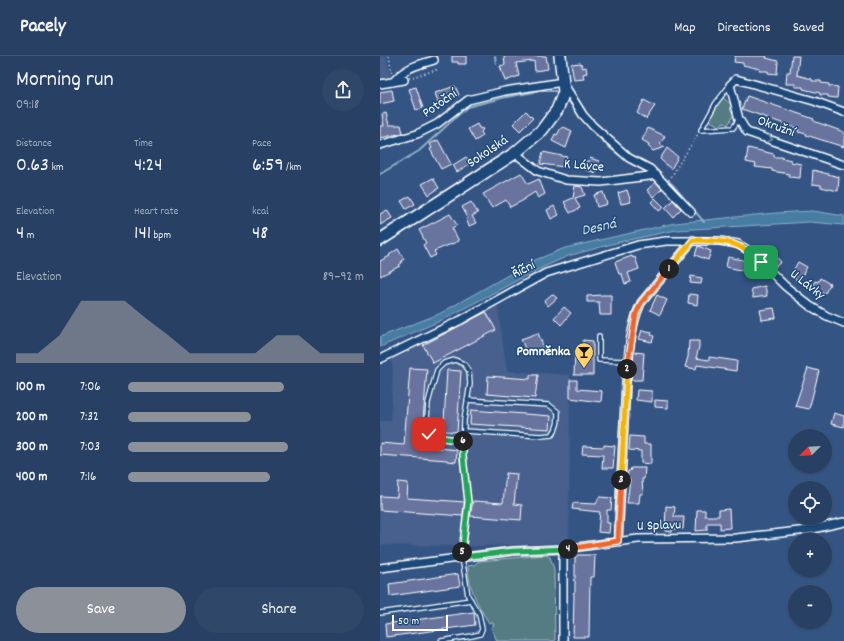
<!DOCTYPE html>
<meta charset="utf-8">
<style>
body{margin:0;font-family:Dekko,sans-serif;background:#2f4769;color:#f1f3f6;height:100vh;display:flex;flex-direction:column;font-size:15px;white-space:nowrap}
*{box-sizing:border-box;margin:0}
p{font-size:13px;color:#a4afbe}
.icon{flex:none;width:22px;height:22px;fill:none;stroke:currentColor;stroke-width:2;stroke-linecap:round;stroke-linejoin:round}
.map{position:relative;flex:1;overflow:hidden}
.details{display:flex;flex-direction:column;background:#274063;width:380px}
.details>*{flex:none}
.needle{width:26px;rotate:246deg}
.tools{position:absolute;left:408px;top:373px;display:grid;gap:8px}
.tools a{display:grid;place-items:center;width:44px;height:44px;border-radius:50%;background:#274063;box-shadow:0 1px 3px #0004,0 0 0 1px #435978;font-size:20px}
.scale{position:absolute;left:12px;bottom:10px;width:56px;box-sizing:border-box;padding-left:4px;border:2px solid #fff;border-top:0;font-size:11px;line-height:14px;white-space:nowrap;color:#fff;-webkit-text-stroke:3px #1f4a7a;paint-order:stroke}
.pin{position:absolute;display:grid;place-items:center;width:34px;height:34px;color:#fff;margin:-17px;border-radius:8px;box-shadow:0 2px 6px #0006}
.km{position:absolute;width:20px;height:20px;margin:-10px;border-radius:50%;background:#222;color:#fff;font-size:11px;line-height:20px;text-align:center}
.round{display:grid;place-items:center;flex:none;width:42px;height:42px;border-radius:21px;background:#2f4769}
.summary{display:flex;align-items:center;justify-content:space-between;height:68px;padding:0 16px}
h1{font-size:22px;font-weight:600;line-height:30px}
.figures{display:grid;grid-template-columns:repeat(3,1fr);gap:6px;height:68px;padding:4px 16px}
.figures div{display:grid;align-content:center}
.figures b{font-size:20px;font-weight:600}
.figures small{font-size:11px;font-weight:400}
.figures p{font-size:11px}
.chart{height:112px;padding:8px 16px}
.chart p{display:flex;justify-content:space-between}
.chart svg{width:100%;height:72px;margin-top:4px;fill:#8c9099;opacity:.7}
.cta{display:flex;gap:8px;margin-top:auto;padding:8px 16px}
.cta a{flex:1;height:46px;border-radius:24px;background:#8c9099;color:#fff;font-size:16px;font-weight:600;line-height:46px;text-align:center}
.cta a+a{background:#2f4769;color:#f1f3f6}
ul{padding:0 16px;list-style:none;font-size:13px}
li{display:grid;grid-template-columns:64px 48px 1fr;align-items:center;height:30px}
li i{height:10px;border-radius:5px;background:#8c9099}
header{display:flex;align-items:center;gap:24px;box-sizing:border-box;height:56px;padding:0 20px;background:#274063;border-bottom:1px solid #435978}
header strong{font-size:19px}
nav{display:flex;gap:22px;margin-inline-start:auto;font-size:14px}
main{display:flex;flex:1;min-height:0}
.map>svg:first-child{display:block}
</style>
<header>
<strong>Pacely</strong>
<nav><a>Map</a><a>Directions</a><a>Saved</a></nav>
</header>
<main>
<section class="details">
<div class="summary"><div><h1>Morning run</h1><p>09:18</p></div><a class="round"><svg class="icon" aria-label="share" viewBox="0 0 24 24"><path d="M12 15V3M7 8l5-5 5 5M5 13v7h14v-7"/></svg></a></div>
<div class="figures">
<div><p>Distance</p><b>0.63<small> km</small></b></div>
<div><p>Time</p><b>4:24</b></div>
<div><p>Pace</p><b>6:59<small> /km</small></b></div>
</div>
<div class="figures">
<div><p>Elevation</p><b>4<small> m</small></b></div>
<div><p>Heart rate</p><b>141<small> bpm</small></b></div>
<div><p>kcal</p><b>48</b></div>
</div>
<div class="chart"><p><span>Elevation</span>89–92 m</p>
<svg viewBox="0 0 160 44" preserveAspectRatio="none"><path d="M0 44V38L10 38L20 27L30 6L40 6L50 6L60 17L70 27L80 38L90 38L100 38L110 38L120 27L130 27L140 38L150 38L160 38V44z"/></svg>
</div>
<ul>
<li><b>100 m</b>7:06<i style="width:66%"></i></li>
<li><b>200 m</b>7:32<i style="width:52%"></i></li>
<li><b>300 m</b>7:03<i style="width:68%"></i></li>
<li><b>400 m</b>7:16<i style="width:60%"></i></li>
</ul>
<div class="cta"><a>Save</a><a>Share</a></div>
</section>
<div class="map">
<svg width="464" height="585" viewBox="0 0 464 585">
<rect width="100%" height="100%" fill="#345584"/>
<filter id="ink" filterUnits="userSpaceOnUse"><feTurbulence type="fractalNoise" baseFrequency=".025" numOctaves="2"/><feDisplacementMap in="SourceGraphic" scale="8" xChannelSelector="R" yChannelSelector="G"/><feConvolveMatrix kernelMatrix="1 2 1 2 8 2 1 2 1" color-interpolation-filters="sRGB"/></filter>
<g filter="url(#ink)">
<path fill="#47618e" d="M 0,0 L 6,0 L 11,22 L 0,24 Z
M 117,247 L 127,315 L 190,319 L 189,487 L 95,490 L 0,489 L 0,365 L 11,365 L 13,315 L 11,302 Z"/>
<path fill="#547c82" stroke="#aabec0" d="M 342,41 L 352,49 L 350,54 L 354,58 L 348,69 L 343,66 L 340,71 L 329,64 Z
M 166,499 L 170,501 L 174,513 L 175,585 L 117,585 L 111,571 L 114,569 L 112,566 L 109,567 C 98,550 88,531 88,510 L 94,509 L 99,505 Z"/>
<path fill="#467ba3" stroke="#90b0c8" d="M 433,155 L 464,160 L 464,169 L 430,166 L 296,174 L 239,186 L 188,200 L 157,214 L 62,264 L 0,291 L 0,281 L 59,258 L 153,205 L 185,192 L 295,167 L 396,157 Z"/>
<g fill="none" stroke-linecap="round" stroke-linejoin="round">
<path stroke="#90b0c8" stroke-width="2" d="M 115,0 L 116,8
M 186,42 C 203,64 220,87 244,102
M 277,116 L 292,128 L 324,166
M 0,118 L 39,95 L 87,51 L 126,41 L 160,35 L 175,35 L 179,37"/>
</g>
<path fill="#67739e" stroke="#fff" d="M 72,0 L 86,0 L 86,8 L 78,8 L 78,6 L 72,6 Z
M 124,0 L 166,0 L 168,13 L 155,15 L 154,5 L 136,7 L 139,20 L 125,25 L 120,10 L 125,9 Z
M 355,0 L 387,0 L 386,2 L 398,5 L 397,18 L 388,17 L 388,15 L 379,15 L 380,13 L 363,9 L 363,7 L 354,6 Z
M 412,0 L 419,0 L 417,19 L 432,23 L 432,25 L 441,25 L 441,27 L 449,28 L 449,30 L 458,31 L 457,42 L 448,41 L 448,39 L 440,39 L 440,37 L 423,33 L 423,31 L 415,31 L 415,28 L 406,28 L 407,16 L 410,16 Z
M 201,7 L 202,12 L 206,11 L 207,17 L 203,18 L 204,23 L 194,24 L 191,8 Z
M 75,30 L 79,39 L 58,46 L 55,37 Z
M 36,31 L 43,52 L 36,54 L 29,33 Z
M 12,34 L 14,45 L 0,48 L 0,36 Z
M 367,40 L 434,63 L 433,64 L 436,66 L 464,76 L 464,91 L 426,79 L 427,78 L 418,76 L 419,73 L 362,53 Z
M 264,44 L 275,50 L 266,63 L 257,57 Z
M 146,55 L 153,62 L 140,75 L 133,68 Z
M 6,57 L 9,69 L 21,69 L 23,77 L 0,82 L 0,70 L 4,70 L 2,58 Z
M 97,68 L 99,72 L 103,73 L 101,76 L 103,80 L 95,85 L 88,73 Z
M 184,71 L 192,75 L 186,92 L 172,85 L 175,78 L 177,79 L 181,72 L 183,72 Z
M 268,72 L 285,80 L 280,88 L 285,91 L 273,95 L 268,90 L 269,88 L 262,84 Z
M 58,84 L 71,108 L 61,113 L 50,93 L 52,92 L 50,88 Z
M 287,92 L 298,101 L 291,113 L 280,103 Z
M 368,92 L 394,98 L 394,101 L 403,101 L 402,102 L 411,104 L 411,106 L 421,108 L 420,122 L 409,121 L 409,118 L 392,115 L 392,113 L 375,111 L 376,108 L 366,106 Z
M 163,96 L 187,101 L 185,111 L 160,108 Z
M 86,101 L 91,107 L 77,116 L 73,109 Z
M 210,102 L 219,105 L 216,117 L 204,113 L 206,105 L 209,105 Z
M 433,114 L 459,121 L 458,135 L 441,131 L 441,129 L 432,128 Z
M 141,117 L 148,128 L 159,123 L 165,138 L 158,142 L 155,136 L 144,143 L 144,144 L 130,151 L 126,144 L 112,152 L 103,138 Z
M 53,122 L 59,132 L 49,139 L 42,128 Z
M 276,126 L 282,133 L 273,141 L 267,134 Z
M 195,130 L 202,131 L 205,139 L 195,142 L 200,152 L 190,157 L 184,146 L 193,142 Z
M 247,134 L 251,146 L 241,148 L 238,137 Z
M 223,136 L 227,148 L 217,151 L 214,139 Z
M 30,140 L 35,148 L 26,153 L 21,145 Z
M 275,142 L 284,151 L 279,155 L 271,146 Z
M 293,144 L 301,153 L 293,161 L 285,152 Z
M 91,146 L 98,157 L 92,160 L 96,167 L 89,170 L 86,163 L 88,162 L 82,151 Z
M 174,150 L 179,159 L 171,163 L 167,154 Z
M 7,154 L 12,162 L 0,169 L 0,158 Z
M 70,158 L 77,169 L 72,172 L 79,185 L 54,195 L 56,199 L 50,202 L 43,189 L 46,187 L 39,174 Z
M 386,189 L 401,206 L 395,211 L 380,195 Z
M 318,190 L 331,195 L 328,204 L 315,199 Z
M 18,193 L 24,203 L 21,205 L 22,207 L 19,209 L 20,210 L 0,220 L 0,205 L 10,200 L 9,199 Z
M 252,200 L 253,202 L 255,201 L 259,213 L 248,217 L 251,226 L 245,228 L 242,218 L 239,218 L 235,206 Z
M 348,201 L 368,205 L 366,215 L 346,211 Z
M 418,206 L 427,211 L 419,225 L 410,220 Z
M 311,220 L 322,222 L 321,228 L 310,227 Z
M 440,222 L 450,228 L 445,237 L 431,232 L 435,225 L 438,226 Z
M 385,230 L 387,240 L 373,242 L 371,233 Z
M 172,238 L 177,242 L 168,250 L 164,245 Z
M 309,238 L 318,239 L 317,249 L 308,247 Z
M 223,239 L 231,239 L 231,259 L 220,259 L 219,246 L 207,246 L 207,240 Z
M 277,239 L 287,244 L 280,259 L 270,254 Z
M 184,251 L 191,257 L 181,269 L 174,262 Z
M 394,252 L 396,262 L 382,264 L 380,254 Z
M 106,256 L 116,274 L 53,307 L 43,289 Z
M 262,274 L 272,276 L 271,279 L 274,280 L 272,286 L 259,283 Z
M 158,277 L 164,292 L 154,296 L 152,293 L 146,295 L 141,283 Z
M 203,284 L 213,285 L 213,319 L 194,319 L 195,296 L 203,296 Z
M 309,285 L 319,285 L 319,291 L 316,302 L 329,304 L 329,301 L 357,305 L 356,315 L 317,309 L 316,313 L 305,311 L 308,301 Z
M 254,296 L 264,297 L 262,324 L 251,324 Z
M 30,312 L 47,313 L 41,390 L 77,394 L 76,406 L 67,405 L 67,404 L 0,399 L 0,387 L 24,389 Z
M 428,312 L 439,315 L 429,353 L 415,350 Z
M 67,314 L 81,315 L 77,376 L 54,374 L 54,366 L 64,366 Z
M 150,319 L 158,319 L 155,342 L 107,338 L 108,320 L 150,323 Z
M 190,324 L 197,324 L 197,333 L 222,335 L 221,346 L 190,342 Z
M 257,334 L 272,335 L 272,346 L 256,344 Z
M 275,344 L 288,345 L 288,352 L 275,351 Z
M 91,354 L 171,360 L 170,373 L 90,368 Z
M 454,357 L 464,360 L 464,371 L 451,368 Z
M 250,380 L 264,381 L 264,388 L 271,388 L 271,408 L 261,407 L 261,395 L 249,394 Z
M 224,389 L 235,390 L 233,412 L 222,412 L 223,399 L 202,398 L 203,390 L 224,391 Z
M 251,412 L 265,412 L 264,423 L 262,423 L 263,438 L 260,438 L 259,447 L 247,447 L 250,423 L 247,422 L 248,415 L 250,415 Z
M 126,417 L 137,418 L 134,448 L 142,449 L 141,464 L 90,460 L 93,445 L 123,447 Z
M 18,426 L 28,427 L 27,442 L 85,446 L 83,460 L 0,454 L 0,440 L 17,441 Z
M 219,441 L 232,442 L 231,454 L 227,454 L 227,467 L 230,467 L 229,477 L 218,476 L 220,456 L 192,453 L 193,447 L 216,448 Z
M 286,450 L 295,451 L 294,461 L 304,461 L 303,473 L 293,473 L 292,476 L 285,475 Z
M 349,453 L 350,472 L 340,473 L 340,467 L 327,467 L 327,474 L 316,475 L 317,454 L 325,454 L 325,460 L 339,460 L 339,454 Z
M 198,499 L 215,499 L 214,521 L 210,521 L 209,581 L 193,581 L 194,539 L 193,537 L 195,536 L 195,525 L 193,524 L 195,522 L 195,502 Z
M 78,518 L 80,530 L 10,540 L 9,528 Z
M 94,556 L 95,569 L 6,581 L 5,568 Z"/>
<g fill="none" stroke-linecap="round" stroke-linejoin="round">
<defs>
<path id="lane" d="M 321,74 L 336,47 L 350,29
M 321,74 L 353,72 L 359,63
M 219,280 L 219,304 L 248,305
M 84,375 L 161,380 L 172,379 C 178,371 178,366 178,356 L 169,349 L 87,344
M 0,557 L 91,544
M 61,585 L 92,580 L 100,578 L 102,573 L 99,558 L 88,540 L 82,501 L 88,446 L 83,400 L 84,364 L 90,328 L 89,315 L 84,308 L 75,304 L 64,307 L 57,314 L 48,347 L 47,365 L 49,377 L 56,381 L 83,385"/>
<path id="street" d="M 13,26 C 25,12 36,9 54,4
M 0,28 L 24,24
M 185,30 L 203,59 L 213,70 L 249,102 L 270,113 L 311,156
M 464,56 L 434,45 L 356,23 L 350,29 L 359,63 L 367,76 L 464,109
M 0,89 L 37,78 L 57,68 L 88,44 L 125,35 L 183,26
M 135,97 L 158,115 L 186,124 L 221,126 L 277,119
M 0,303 L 81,264 L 166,217 L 258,189 L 286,185 L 340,185 L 358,188 L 371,196 L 405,230 L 430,250 L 447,260 L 464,267
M 238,485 L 246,326 C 248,300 250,271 261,247 L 313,184
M 183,493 L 183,585
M 0,512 L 133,495 L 183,493 L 258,483 L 356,482 L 428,474 L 464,466"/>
<path id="secondary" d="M 0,184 L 135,97 L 162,74 L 177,54 L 184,36 L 180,0"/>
</defs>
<use href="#lane" stroke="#fff" stroke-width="6"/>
<use href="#street" stroke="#fff" stroke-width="10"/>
<use href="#secondary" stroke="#fff" stroke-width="14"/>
<path stroke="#fff" stroke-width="1.5" stroke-dasharray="1 3" stroke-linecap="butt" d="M 9,0 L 12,18
M 29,22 L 56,14 L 55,12
M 289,124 L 318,78"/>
<use href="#lane" stroke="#1f4a7a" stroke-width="3.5"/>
<use href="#street" stroke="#1f4a7a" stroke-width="7"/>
<use href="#secondary" stroke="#1f4a7a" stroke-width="11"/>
</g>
<defs><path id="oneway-chevron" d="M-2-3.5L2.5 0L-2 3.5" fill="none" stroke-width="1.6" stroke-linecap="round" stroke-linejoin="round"/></defs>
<use stroke="#7992af" href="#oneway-chevron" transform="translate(390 83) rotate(19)"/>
</g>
<g fill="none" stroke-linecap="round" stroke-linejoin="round" filter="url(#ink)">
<defs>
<path id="split-1" d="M 289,213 L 313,184 C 344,185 357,183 381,206"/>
<path id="split-2" d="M 247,313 L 256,258 L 261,247 L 289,213"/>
<path id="split-3" d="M 241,424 L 247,313"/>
<path id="split-4" d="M 188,493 L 238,485 L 241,424"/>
<path id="split-5" d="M 82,496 L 82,501 L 133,495 L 188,493"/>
<path id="split-6" d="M 82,496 L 88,446 L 83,400 L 83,385"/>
<path id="split-7" d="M 49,378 L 56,381 L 83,385"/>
</defs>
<use href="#split-1" stroke="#fff" stroke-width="8"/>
<use href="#split-2" stroke="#fff" stroke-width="8"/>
<use href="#split-3" stroke="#fff" stroke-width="8"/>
<use href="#split-4" stroke="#fff" stroke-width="8"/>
<use href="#split-5" stroke="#fff" stroke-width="8"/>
<use href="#split-6" stroke="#fff" stroke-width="8"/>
<use href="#split-7" stroke="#fff" stroke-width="8"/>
<use href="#split-1" stroke="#f5b400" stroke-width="5"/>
<use href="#split-2" stroke="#f0652b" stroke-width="5"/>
<use href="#split-3" stroke="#f5b400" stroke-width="5"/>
<use href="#split-4" stroke="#f0652b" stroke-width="5"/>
<use href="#split-5" stroke="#22a559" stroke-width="5"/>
<use href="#split-6" stroke="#22a559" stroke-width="5"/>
<use href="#split-7" stroke="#22a559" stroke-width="5"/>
</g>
<defs>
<symbol id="bar-pin" viewBox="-11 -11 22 30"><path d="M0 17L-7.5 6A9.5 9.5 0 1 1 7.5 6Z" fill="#ffd166" stroke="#1f4a7a"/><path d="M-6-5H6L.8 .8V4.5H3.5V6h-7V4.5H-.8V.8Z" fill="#111"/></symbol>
</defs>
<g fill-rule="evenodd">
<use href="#bar-pin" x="193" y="285" width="22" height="30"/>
</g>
<g text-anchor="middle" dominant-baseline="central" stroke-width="3" stroke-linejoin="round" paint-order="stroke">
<g font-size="14" fill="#fff" stroke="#1f4a7a">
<text transform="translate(60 48) rotate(-35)">Potoční</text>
<text transform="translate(396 71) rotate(20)">Okružní</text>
<text transform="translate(108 96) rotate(-34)">Sokolská</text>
<text transform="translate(204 110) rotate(5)">K Lávce</text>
<text transform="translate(144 214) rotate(-27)">Říční</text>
<text transform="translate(427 229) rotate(38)">U Lávky</text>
<text transform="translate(279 470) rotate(-2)">U Splavu</text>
</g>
<g font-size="14" font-weight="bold" fill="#fff" stroke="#1f4a7a" text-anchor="end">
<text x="190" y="296">Pomněnka</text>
</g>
<g font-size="15" font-style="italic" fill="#d1dee8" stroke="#1f4a7a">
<text transform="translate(219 172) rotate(-13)">Desná</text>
</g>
</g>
</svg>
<div class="tools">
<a><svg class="needle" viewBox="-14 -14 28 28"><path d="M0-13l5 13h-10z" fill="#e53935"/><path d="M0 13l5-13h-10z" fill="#a4afbe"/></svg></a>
<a><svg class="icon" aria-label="locate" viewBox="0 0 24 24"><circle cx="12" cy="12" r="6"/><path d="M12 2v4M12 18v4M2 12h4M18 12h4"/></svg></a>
<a>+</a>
<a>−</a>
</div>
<div class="scale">50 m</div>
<div class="pin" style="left:381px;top:206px;background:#1e9e55"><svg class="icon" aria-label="arrive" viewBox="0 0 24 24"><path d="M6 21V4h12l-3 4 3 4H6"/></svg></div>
<div class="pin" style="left:49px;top:378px;background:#d93025"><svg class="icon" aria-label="check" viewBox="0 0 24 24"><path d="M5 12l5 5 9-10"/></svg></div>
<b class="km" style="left:289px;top:213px">1</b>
<b class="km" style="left:247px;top:313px">2</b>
<b class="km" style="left:241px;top:424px">3</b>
<b class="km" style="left:188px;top:493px">4</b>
<b class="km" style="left:82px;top:496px">5</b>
<b class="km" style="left:83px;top:385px">6</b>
</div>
</main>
